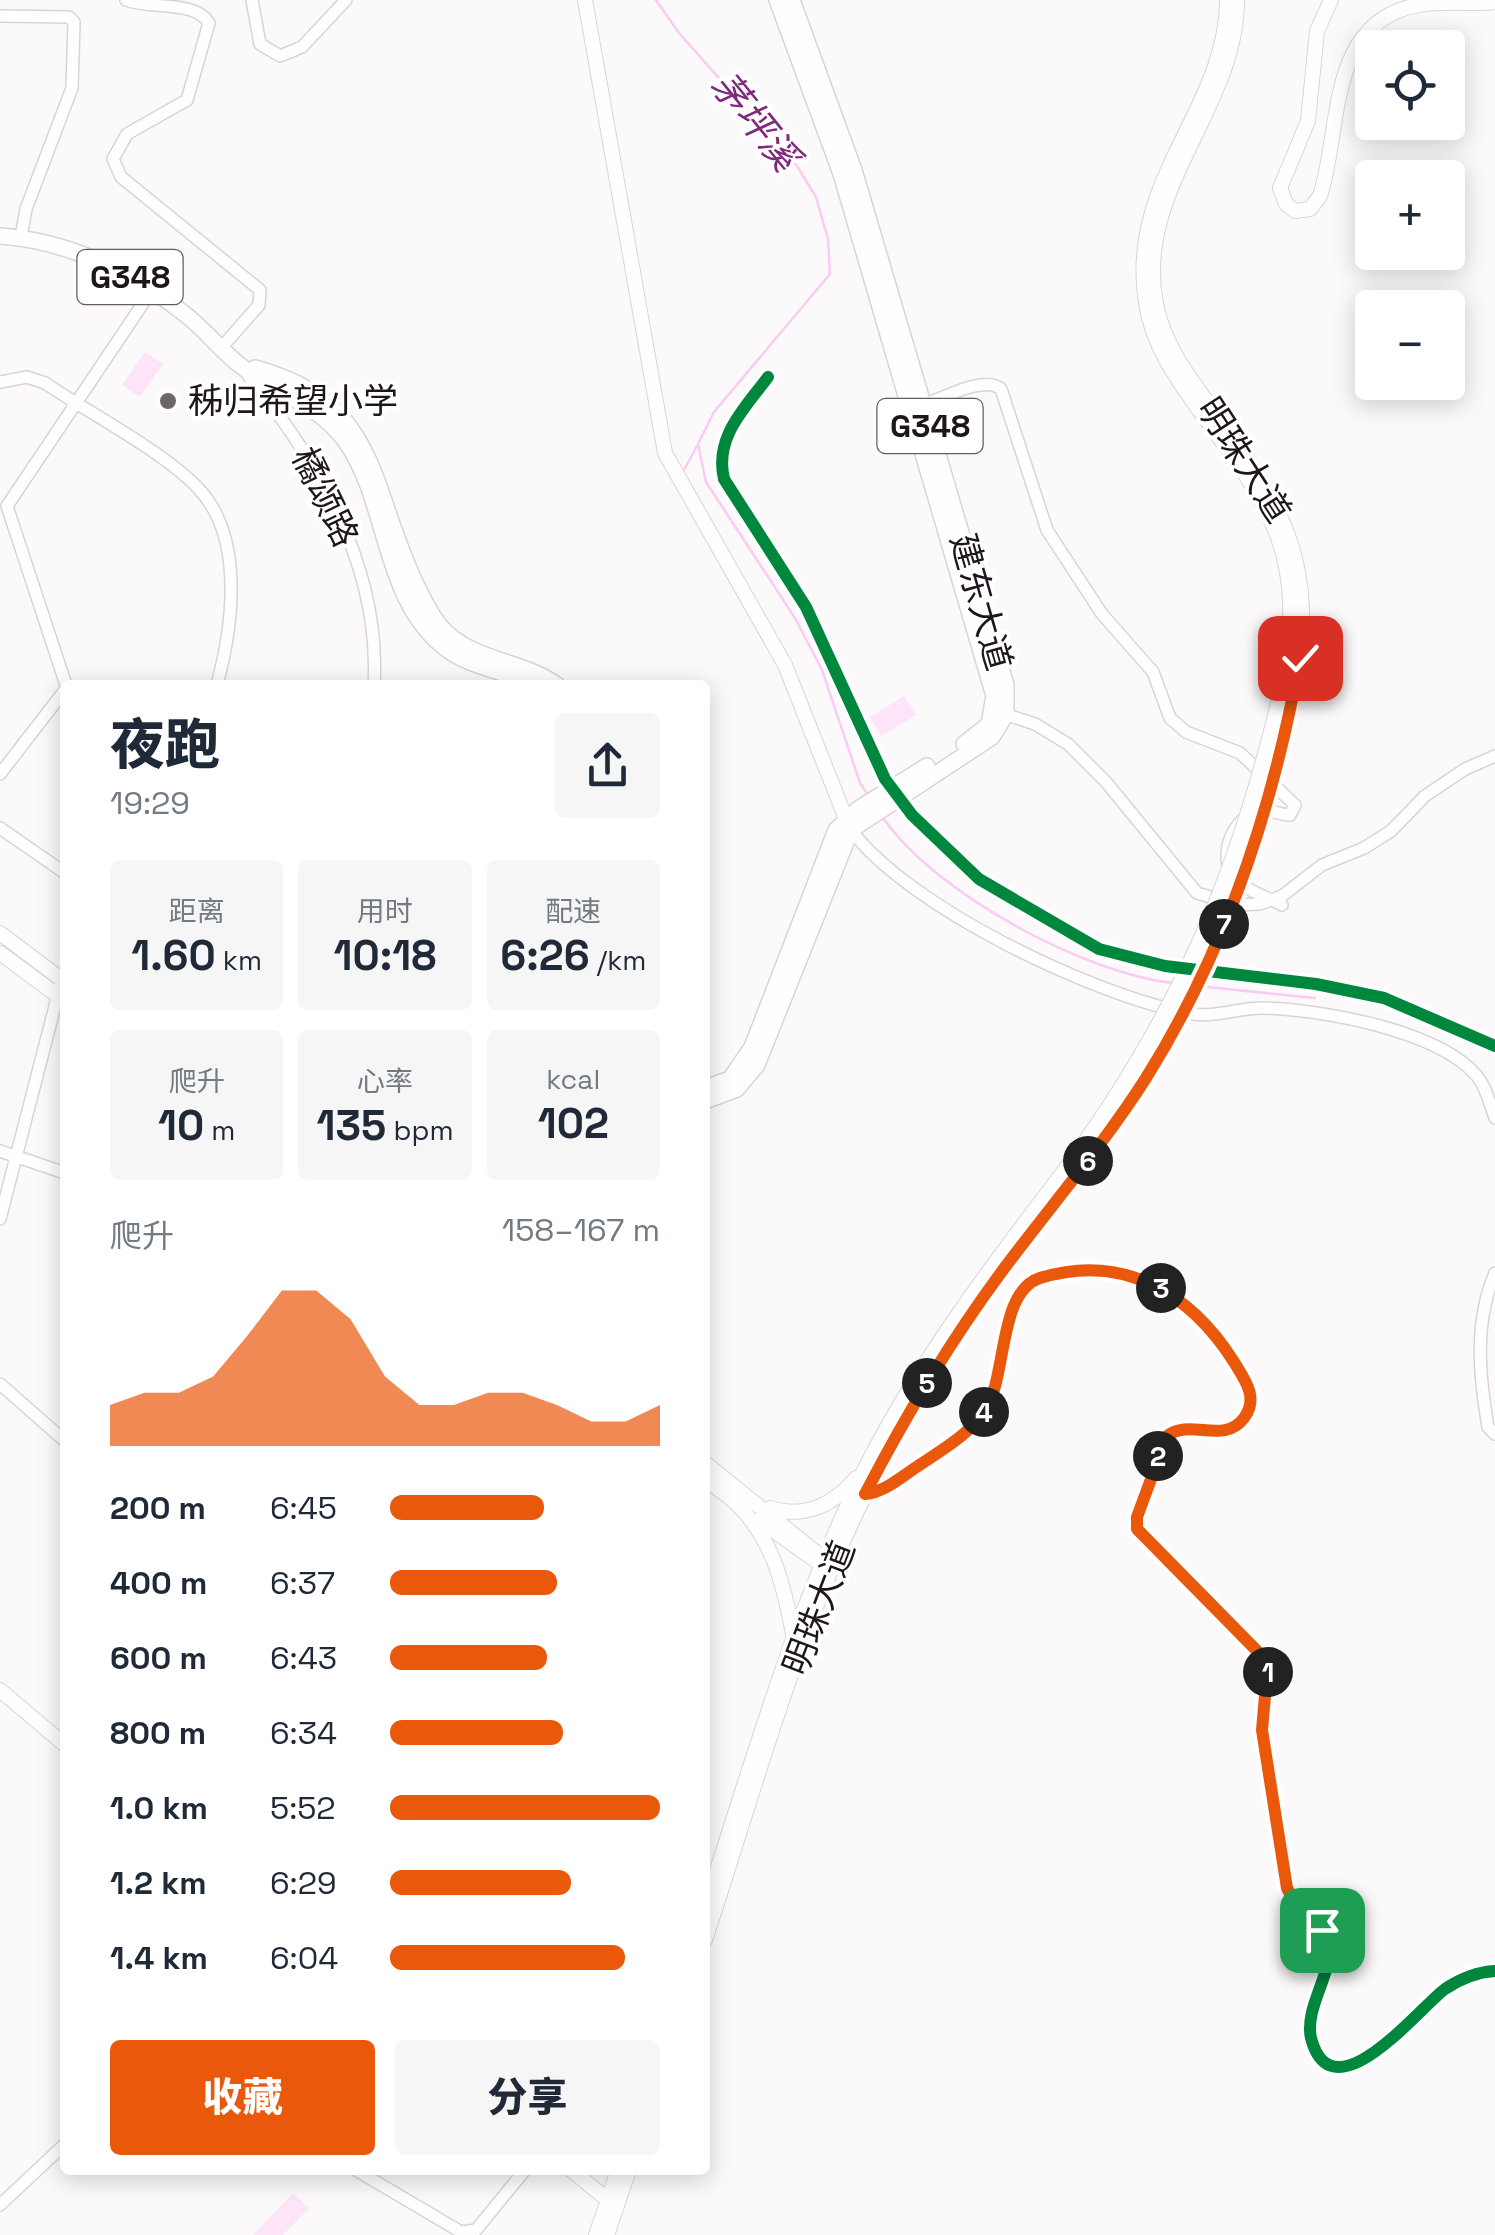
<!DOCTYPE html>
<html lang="zh">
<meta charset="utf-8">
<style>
body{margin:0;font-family:"Space Grotesk","Noto Sans SC",sans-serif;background:#f6f6f7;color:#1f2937;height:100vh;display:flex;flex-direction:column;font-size:38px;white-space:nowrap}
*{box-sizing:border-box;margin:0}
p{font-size:32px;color:#747a83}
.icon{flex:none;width:55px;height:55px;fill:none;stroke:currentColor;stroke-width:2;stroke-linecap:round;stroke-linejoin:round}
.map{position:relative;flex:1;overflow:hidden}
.sheet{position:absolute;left:60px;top:680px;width:650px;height:1495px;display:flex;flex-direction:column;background:#fff;border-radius:10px;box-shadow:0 5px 25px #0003}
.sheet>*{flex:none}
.buttons{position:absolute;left:1355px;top:30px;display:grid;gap:20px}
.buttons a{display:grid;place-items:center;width:110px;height:110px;border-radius:10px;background:#fff;box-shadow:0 5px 25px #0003;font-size:50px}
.pin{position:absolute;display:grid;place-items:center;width:85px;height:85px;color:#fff;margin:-42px;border-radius:20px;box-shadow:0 5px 15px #0006}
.km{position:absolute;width:50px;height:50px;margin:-25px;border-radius:50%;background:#222;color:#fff;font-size:28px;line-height:50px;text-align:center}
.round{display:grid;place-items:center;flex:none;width:105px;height:105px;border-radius:10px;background:#f6f6f7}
.headline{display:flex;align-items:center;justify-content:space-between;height:170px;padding:0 50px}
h1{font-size:55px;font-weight:800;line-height:75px}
.stats{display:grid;grid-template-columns:repeat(3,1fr);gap:15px;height:170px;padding:10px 50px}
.stats div{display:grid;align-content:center;border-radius:10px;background:#f6f6f7;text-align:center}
.stats b{font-size:42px;font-weight:800}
.stats small{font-size:28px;font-weight:400}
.stats p{font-size:28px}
.chart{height:280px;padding:20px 50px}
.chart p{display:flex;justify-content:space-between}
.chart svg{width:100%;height:180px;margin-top:10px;fill:#ea580c;opacity:.7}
.button{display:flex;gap:20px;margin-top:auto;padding:20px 50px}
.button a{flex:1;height:115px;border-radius:10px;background:#ea580c;color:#fff;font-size:40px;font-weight:800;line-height:115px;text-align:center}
.button a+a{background:#f6f6f7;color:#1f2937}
ul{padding:0 50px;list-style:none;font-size:32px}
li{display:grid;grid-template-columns:160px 120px 1fr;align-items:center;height:75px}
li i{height:25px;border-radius:12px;background:#ea580c}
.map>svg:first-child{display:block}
</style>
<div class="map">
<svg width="1495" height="2235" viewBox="0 0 1495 2235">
<rect width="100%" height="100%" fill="#fcf9fb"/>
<path fill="#fde4f9" d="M 145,352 L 163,364 L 140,397 L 122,385 Z
M 904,696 L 916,715 L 881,736 L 870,717 Z
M 293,2193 L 309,2208 L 283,2235 L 253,2235 Z"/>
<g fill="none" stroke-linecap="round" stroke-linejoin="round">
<path stroke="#f9ccf3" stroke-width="2.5" d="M 656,0 L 679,33 L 797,166 L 816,197 L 828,239 L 830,274 L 714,412 L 698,444 L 706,482 L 795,618 L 822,670 L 860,783 L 868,795
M 684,470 L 697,446
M 884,819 C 935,893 1085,974 1174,983
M 1197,986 L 1315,998"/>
<defs>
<path id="minor" d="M 126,0 C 153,10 195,0 209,23 L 187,100 L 127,134 L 113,159 L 121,177 L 260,290 L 259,305 L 222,347
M 252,0 L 260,44 L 280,56 L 302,47 L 346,0
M 0,16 L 69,17 L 74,22 L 72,88 L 26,209 L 21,237
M 249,377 C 320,463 381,570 374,685
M 768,377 C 745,408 714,437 724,479 L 806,607 L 885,779 L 912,815 L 979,879 L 1099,949 L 1165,966 L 1316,984 L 1384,998 L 1495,1046
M 0,382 L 27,377 L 45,383 C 89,413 161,450 197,487 C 245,536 233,625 217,685
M 917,407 C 939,401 983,374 1001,389 L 1047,530 L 1102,614 L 1153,672 L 1170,718 L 1186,732 L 1240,753 L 1295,805 L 1290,815 C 1279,815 1269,808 1258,811 C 1233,817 1217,856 1234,877 C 1246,891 1267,897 1282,905
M 66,685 L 7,506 L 152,290
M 998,712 L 1035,724 L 1068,744 L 1106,782 L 1197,893 L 1237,905 L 1260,904 L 1282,896 L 1322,865 L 1364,848 L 1391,831 L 1425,796 L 1465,769 L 1495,756
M 0,774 L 65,690
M 0,828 L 65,873
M 851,830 C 910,908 1091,994 1187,1013 C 1212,1019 1237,1008 1262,1008 C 1320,1009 1438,1030 1477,1076 C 1486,1087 1490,1104 1495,1118
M 0,1151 L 65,1173
M 0,1219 L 62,979
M 1495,1273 C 1474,1323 1479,1374 1488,1427 L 1495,1434
M 0,1384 L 65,1441
M 865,1494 C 885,1493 902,1477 918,1466 C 943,1449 972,1434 987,1407 C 1007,1372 999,1291 1040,1278 C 1124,1251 1191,1294 1234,1362 C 1245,1380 1259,1398 1244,1418 C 1224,1445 1190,1418 1167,1435 L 1137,1517 L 1137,1529 L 1268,1661 L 1262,1730 L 1287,1887 C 1294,1912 1322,1918 1328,1941 C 1335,1972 1304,2006 1311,2038 C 1332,2119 1420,2007 1445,1989 C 1460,1979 1477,1972 1495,1971
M 356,2170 L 461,2232 L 476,2230 L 525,2170
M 0,2205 L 65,2144"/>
<path id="major" d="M 585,0 L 665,453 L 785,665 L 850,829
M 1227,0 C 1227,109 1126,180 1146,303 C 1152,344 1175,377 1199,410 C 1274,511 1307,557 1282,687
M 1237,0 C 1237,109 1134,189 1156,304 C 1164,345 1189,377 1213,410 C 1284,506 1319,567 1294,689
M 1331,0 L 1317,31 L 1308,121 L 1280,188 L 1286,204 L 1295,211 L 1310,209 L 1320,196 C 1342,128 1326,22 1418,5 C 1443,0 1469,5 1495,2
M 0,933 L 65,982
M 0,953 L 65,1001
M 705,1463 L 829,1563
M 705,1479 L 734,1501
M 729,1497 C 773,1534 783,1584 794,1638
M 770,1508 C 804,1519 834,1505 856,1478
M 759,1520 L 826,1568
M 0,1690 L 65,1745
M 705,1907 C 755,1755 798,1599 871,1457 C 923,1357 990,1268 1058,1179
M 705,1940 C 754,1792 795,1637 864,1497 C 918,1384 991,1284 1068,1186
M 571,2170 L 613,2204
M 596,2235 L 618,2170
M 607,2235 L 629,2170"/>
<path id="highway" d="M 777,0 L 841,174 L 994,696 L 989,724 L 964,744
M 0,236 C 70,241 132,272 186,315 C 204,329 219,348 236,362 C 271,392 318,402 346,442 C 390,505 381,602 449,651 C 475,669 507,671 534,685
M 255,368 C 379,401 369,485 415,582 C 423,598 430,615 442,628 C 472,661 522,660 557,685
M 705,1088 L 730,1079 L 752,1047 L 836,830 L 858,809 L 927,766
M 705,1101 L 737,1089 L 757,1065 L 851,830 L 992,737 L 1006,714 L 1006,685 L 854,170 L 792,0"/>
</defs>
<use href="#minor" stroke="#dad3d8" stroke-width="14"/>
<use href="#major" stroke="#dad3d8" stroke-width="16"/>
<use href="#highway" stroke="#dad3d8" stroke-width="18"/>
<use href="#minor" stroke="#fffefe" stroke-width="11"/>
<use href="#major" stroke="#fffefe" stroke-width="14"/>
<use href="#highway" stroke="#fffefe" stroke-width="15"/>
<defs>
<path id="major-bridge" d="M 1058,1179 C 1177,1020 1237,879 1282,687
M 1068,1186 C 1185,1033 1253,878 1294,689"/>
</defs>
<use href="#major-bridge" stroke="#dad3d8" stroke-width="16" stroke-linecap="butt"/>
<use href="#major-bridge" stroke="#fffefe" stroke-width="14"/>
<defs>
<path id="cycleway" d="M 768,377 C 745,408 714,437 724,479 L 806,607 L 885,779 L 912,815 L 979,879 L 1099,949 L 1165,966 L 1316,984 L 1384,998 L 1495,1046
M 865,1494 C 885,1493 902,1477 918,1466 C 943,1449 972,1434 987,1407 C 1007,1372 999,1291 1040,1278 C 1124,1251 1191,1294 1234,1362 C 1245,1380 1259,1398 1244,1418 C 1224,1445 1190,1418 1167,1435 L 1137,1517 L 1137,1529 L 1268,1661 L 1262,1730 L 1287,1887 C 1294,1912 1322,1918 1328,1941 C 1335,1972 1304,2006 1311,2038 C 1332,2119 1420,2007 1445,1989 C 1460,1979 1477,1972 1495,1971"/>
</defs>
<use href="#cycleway" stroke="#fff" stroke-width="19"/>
<use href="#cycleway" stroke="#00873e" stroke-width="12"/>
</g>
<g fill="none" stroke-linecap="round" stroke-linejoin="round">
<defs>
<path id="route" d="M 1300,658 C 1274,805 1225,952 1146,1078 C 1102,1147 1049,1208 1000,1274 C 949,1343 905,1417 865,1494 C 885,1492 901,1477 918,1466 C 943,1449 972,1433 987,1407 C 1007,1372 999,1291 1040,1278 C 1124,1252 1191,1294 1234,1362 C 1245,1380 1259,1398 1244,1418 C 1224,1445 1190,1418 1167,1436 L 1137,1517 L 1137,1529 L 1268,1662 L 1262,1730 L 1287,1888 L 1297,1908 L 1322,1930"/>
</defs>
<use href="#route" stroke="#fff" stroke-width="20"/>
<use href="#route" stroke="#ea580c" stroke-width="12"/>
</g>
<circle fill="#6c656b" stroke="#fff" stroke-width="4" cx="168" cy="401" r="10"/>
<g text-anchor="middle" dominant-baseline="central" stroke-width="8" stroke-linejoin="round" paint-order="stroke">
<g fill="#fff" stroke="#625b61" stroke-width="2.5">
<rect x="77.5" y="250" width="105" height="54" rx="8"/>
<rect x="877.5" y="399" width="105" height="54" rx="8"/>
</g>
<g font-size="32" font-weight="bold" fill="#1e151d">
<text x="130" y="277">G348</text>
<text x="930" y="426">G348</text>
</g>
<g font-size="35" fill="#1e151d" stroke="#fff" text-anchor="start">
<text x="188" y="401">秭归希望小学</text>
</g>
<g font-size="35" fill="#1e151d" stroke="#fff">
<text transform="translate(1244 460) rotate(57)">明珠大道</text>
<text transform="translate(325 497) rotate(64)">橘颂路</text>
<text transform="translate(981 602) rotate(74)">建东大道</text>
<text transform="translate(819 1608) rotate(-69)">明珠大道</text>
</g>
<g font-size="38" font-style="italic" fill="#81297b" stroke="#fff">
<text transform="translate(755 121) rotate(51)">茅坪溪</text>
</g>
</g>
</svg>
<div class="buttons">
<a><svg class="icon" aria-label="locate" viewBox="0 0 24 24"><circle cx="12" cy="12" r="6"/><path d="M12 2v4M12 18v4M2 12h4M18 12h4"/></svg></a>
<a>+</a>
<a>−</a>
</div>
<div class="pin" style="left:1322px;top:1930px;background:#1e9e55"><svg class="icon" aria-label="arrive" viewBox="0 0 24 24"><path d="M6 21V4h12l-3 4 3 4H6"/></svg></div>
<div class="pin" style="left:1300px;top:658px;background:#d93025"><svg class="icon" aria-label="check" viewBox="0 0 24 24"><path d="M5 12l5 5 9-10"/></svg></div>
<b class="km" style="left:1268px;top:1672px">1</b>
<b class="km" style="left:1158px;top:1456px">2</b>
<b class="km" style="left:1161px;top:1288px">3</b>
<b class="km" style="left:984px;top:1412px">4</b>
<b class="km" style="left:927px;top:1383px">5</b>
<b class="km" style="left:1088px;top:1161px">6</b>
<b class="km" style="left:1224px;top:924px">7</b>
<section class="sheet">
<div class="headline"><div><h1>夜跑</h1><p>19:29</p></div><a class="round"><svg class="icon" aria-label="share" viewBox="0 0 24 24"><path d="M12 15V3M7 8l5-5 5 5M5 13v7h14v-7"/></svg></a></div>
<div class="stats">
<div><p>距离</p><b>1.60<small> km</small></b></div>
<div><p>用时</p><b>10:18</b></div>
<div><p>配速</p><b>6:26<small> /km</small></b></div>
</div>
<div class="stats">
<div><p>爬升</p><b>10<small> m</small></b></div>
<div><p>心率</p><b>135<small> bpm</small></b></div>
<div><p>kcal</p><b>102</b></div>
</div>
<div class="chart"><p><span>爬升</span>158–167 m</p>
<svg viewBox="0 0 160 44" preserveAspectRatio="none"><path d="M0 44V34L10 31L20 31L30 27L40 17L50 6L60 6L70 13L80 27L90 34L100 34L110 31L120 31L130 34L140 38L150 38L160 34V44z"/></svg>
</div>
<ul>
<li><b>200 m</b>6:45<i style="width:57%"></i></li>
<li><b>400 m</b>6:37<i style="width:62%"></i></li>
<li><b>600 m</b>6:43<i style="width:58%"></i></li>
<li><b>800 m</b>6:34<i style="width:64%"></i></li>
<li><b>1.0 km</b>5:52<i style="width:100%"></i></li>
<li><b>1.2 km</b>6:29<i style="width:67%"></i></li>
<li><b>1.4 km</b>6:04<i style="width:87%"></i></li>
</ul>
<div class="button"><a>收藏</a><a>分享</a></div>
</section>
</div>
